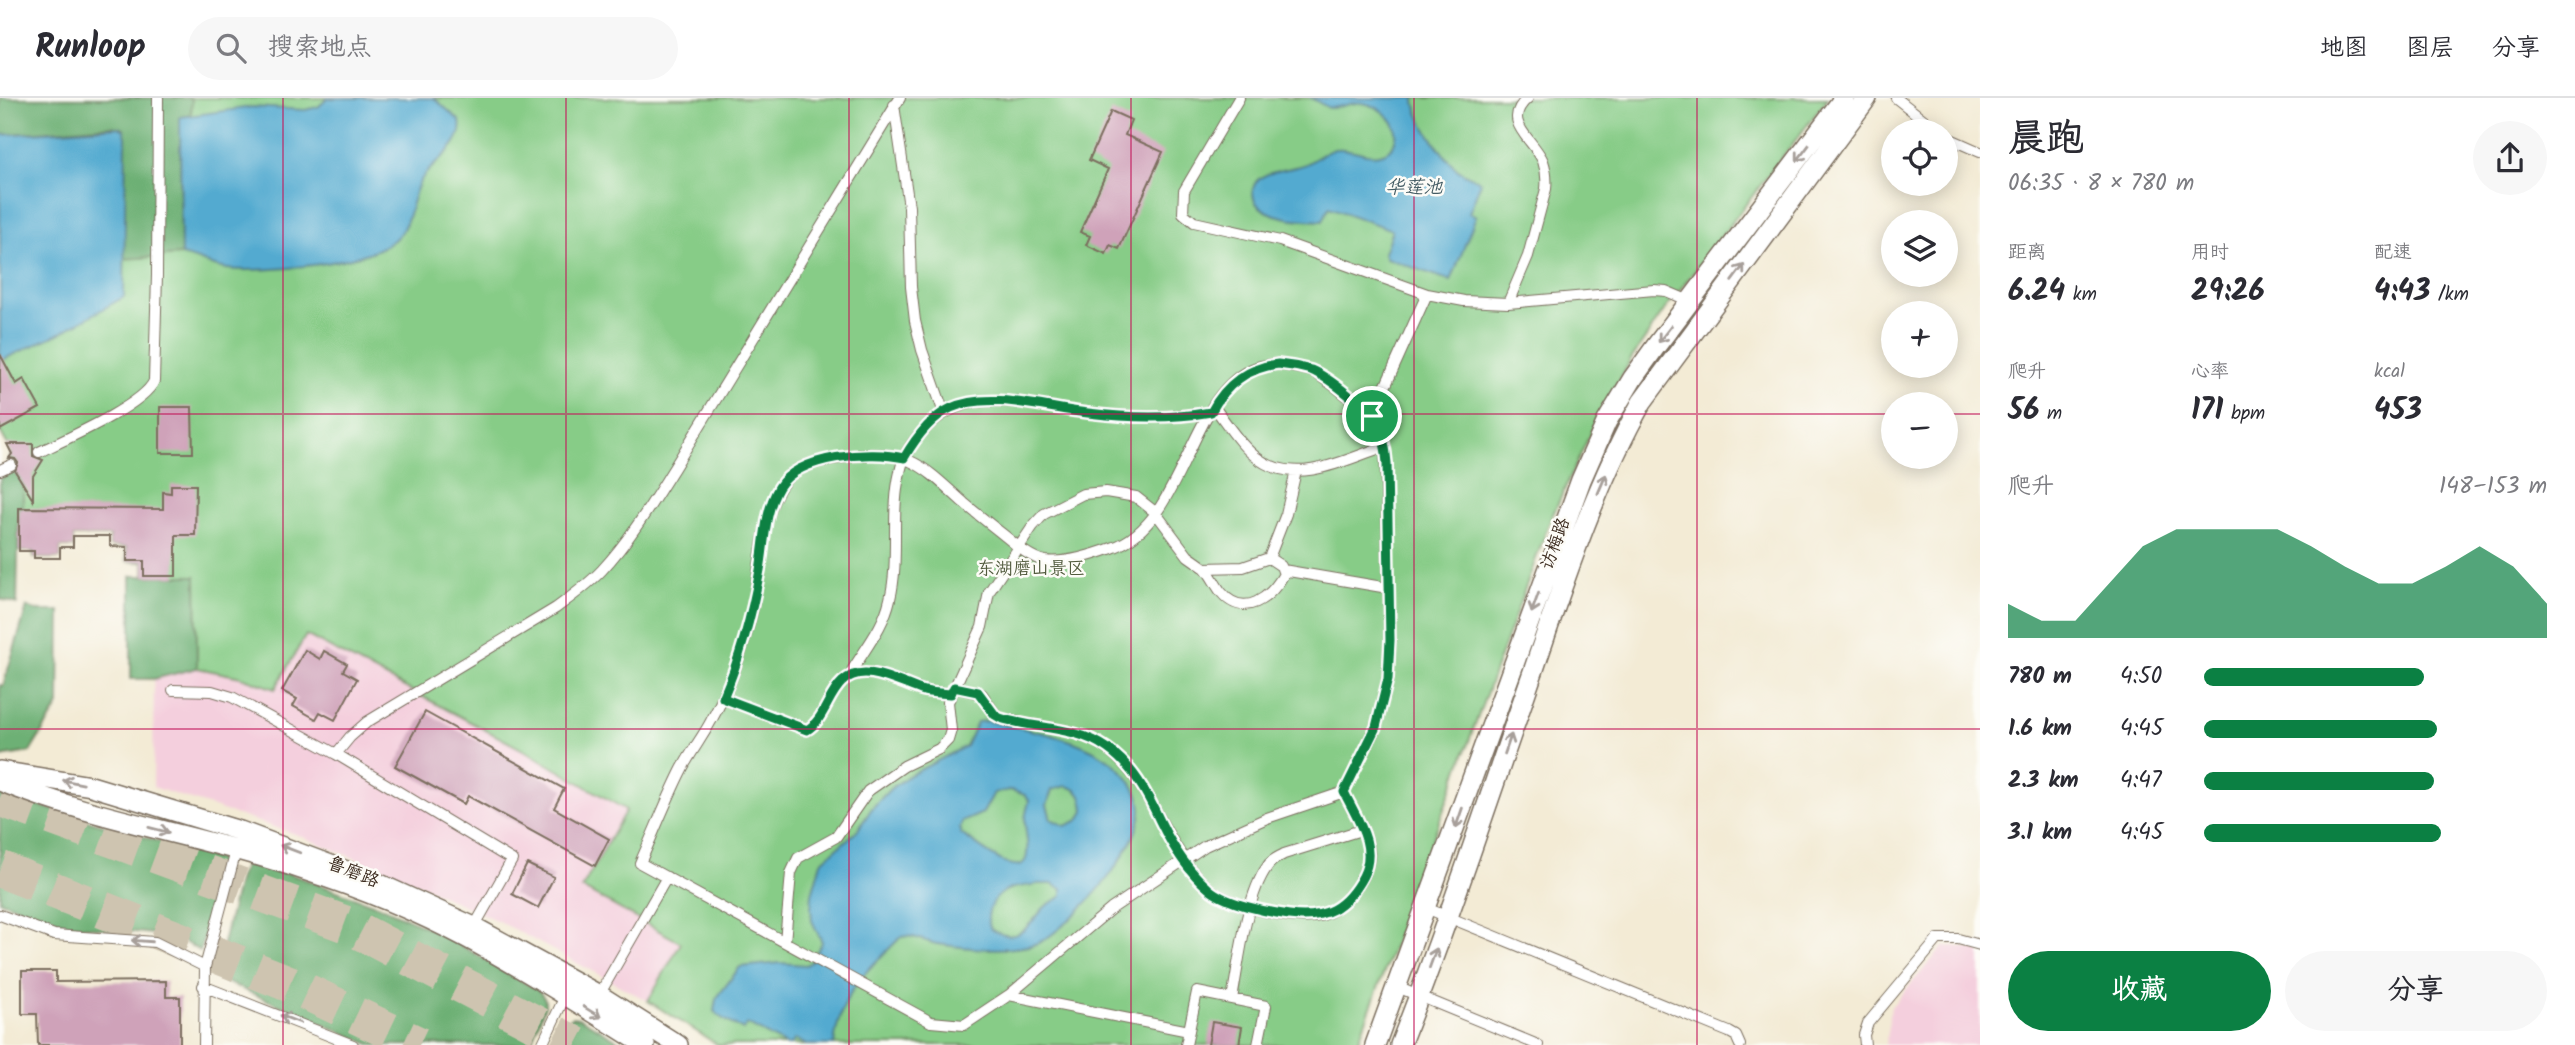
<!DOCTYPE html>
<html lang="zh">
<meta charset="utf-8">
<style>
body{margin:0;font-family:Kalam,"LXGW WenKai TC",sans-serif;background:#f7f7f7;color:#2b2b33;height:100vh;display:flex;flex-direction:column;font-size:26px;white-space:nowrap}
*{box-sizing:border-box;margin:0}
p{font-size:23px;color:#7c7c81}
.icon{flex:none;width:38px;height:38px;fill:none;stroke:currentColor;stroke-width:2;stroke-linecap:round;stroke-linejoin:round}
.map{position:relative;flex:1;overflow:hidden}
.details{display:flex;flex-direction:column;background:#fff;width:595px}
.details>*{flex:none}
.fabs{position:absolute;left:1881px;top:21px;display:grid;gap:14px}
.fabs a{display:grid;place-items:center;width:77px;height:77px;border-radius:50%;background:#fff;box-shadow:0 4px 18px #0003;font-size:35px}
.pin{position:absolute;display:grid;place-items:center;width:60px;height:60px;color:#fff;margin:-30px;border:4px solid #fff;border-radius:50%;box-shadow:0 2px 7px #0007}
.round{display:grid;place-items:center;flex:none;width:74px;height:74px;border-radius:37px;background:#f7f7f7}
.headline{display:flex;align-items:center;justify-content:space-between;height:119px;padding:0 28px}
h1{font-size:38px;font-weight:600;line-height:52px}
.figures{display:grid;grid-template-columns:repeat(3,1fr);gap:10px;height:119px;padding:7px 28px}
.figures div{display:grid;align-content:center}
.figures b{font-size:30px;font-weight:600}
.figures small{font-size:19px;font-weight:400}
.figures p{font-size:19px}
.chart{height:196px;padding:14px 28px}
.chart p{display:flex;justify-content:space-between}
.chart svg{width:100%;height:126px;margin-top:7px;fill:#0b8043;opacity:.7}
.primary-button{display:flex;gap:14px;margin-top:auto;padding:14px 28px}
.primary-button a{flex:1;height:80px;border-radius:42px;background:#0b8043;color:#fff;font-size:28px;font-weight:600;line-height:80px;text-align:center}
.primary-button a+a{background:#f7f7f7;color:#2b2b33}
ul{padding:0 28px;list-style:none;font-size:23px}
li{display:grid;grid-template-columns:112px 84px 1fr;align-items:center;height:52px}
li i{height:18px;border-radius:9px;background:#0b8043}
header{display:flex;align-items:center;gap:42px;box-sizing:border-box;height:98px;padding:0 35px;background:#fff;border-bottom:2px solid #e1e1e2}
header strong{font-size:33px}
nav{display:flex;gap:38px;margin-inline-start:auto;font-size:24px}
.search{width:490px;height:63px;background:#f7f7f7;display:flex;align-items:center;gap:18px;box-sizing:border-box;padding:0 24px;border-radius:38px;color:#7c7c81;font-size:26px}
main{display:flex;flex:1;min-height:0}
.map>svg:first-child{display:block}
</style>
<header>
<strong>Runloop</strong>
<div class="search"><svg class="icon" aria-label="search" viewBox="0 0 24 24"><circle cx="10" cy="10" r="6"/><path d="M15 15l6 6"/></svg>搜索地点</div>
<nav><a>地图</a><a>图层</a><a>分享</a></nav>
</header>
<main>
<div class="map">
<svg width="1980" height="947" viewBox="0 0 1980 947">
<rect width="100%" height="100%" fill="#fdfcf7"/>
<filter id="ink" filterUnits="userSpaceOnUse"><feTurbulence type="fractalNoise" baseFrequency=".0143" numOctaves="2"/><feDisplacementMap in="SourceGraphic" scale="14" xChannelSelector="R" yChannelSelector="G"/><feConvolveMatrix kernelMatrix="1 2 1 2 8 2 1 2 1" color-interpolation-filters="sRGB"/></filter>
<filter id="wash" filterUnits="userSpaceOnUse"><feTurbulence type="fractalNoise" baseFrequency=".00686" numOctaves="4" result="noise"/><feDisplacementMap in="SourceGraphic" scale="28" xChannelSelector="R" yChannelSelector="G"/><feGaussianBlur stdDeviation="1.57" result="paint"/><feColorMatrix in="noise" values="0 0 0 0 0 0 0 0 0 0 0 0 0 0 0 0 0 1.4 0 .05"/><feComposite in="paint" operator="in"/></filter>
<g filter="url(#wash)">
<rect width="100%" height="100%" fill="#f3ebd5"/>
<path fill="#f4cfdd" d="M 305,537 L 529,655 L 626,712 L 681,845 L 648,903 L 500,824 L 418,786 L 295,736 L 153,689 L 154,581 L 197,570 L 241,579 L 275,591 Z
M 1954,848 L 1980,853 L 1980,947 L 1885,947 L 1891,909 L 1943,849 Z"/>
<path fill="#87cc87" stroke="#617b52" stroke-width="2" d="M 0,0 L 1828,0 L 1663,214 L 1632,260 L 1597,321 L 1550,423 L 1357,947 L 718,947 L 648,903 L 681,845 L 582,790 L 626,712 L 529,655 L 306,537 L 275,591 L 241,579 L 197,570 L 196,478 L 144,478 L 144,464 L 127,463 L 126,449 L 110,448 L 110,438 L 73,438 L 73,449 L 60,449 L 60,460 L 34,460 L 33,453 L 19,453 L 18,378 L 8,362 L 12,355 L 0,333 Z"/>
<path fill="#6db074" stroke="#546d49" stroke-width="2" d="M 0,0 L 192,0 L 191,17 L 180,19 L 181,157 L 124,161 L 124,31 L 112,28 L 0,37 Z
M 15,373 L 18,378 L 23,378 L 23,410 L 19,411 L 17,506 L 0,501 L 0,380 Z
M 131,478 L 196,478 L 197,570 L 154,581 L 131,581 Z
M 27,509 L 38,513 L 60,513 L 59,607 L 30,654 L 0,659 L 0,587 L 3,588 Z
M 0,696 L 222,762 L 224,765 L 200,853 L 182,843 L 162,837 L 69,827 L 0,803 Z
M 252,765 L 265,767 L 384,810 L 439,835 L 539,893 L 545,901 L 545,907 L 530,947 L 372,947 L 223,883 L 218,877 L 217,870 L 239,779 L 245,768 Z
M 571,919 L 580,920 L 626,947 L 555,947 Z"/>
<path fill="#53aad0" stroke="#476a77" stroke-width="2" fill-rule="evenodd" d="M 328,0 L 434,0 L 460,23 C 465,46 435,63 423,79 C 410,96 413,121 398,138 C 373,166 264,175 227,171 C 211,169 197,160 181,157 L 180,19 L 252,9 L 305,12 L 318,9 Z
M 1311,0 L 1415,0 C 1415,21 1442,56 1457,71 C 1464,77 1473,80 1481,84 L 1469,115 L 1476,118 L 1451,183 L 1386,160 L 1384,155 L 1392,132 L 1329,109 L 1323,123 C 1302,122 1270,122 1255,104 C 1243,71 1286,74 1306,66 C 1315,62 1325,53 1335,51 C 1350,48 1367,61 1383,55 C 1390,53 1395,46 1396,39 C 1399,20 1372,3 1356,5 C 1346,6 1339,10 1329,10 Z
M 119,29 L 124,32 L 126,39 L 124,199 L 60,235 L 0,263 L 0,37 Z
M 987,623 C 1035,633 1101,641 1131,684 C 1137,693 1142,703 1141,714 C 1139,735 1123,758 1111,776 C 1096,796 1060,835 1038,845 C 1013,855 963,850 937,846 C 925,844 913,836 901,839 C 866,874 840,893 834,947 L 806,947 L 795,941 L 791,947 L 786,947 L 747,926 L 743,932 L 723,921 L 714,913 L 716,901 L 740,869 L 780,865 L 806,867 L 811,864 L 822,844 L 812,823 L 811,810 L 812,796 L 821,764 L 857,733 L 872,710 L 890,691 L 908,678 L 966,648 L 977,624 ZM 1066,688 C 1080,691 1083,699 1084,713 L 1079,722 L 1065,728 L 1051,721 L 1047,707 L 1052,692 ZM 1010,692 L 1025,697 L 1029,702 C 1028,709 1025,716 1025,723 C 1025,734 1029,746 1027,756 C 1024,788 972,742 961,736 L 960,730 L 962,724 L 983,715 L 994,695 ZM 1038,786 L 1052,786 L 1062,791 L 1062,798 C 1056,803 1048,805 1043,811 C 1028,828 1018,848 991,831 C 983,818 992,801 1005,793 C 1014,788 1028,788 1038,786 Z"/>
<g id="blocks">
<path fill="#cfa2b9" d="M 1111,13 L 1131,22 L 1125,37 L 1163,54 L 1119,151 L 1110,147 L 1106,156 L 1086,147 L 1090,138 L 1080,134 L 1108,71 L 1089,62 Z
M 0,256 L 16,286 L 24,281 L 40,310 L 0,332 Z
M 160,309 L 192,309 L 193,355 L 160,355 Z
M 7,346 L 33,346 L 33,358 L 43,362 L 33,378 L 33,402 L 15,373 L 18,365 L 15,361 L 9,360 L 12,356 Z
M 171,387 L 196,387 L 195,437 L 176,437 L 176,478 L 144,478 L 144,463 L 127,463 L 127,449 L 110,448 L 110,438 L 73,438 L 73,449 L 60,449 L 60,460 L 34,460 L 34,453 L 19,453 L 19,410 L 163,411 L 163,394 L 171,395 Z
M 305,552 L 320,561 L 324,553 L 347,566 L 343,573 L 357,581 L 335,622 L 320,614 L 316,621 L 293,608 L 297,601 L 282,593 Z
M 425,614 L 564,691 L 554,710 L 609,741 L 595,768 L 468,698 L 464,706 L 395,668 Z
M 527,766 L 554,779 L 538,810 L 512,796 Z
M 22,873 L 56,873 L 56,884 L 166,883 L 166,899 L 180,899 L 180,947 L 38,947 L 37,916 L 22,916 Z
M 1212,924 L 1242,929 L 1239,947 L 1208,947 Z"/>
</g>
</g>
<g filter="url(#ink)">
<use href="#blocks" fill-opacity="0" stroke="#7b6e5e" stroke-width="2"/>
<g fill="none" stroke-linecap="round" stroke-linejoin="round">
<path stroke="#cec4b0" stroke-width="37" stroke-dasharray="37 18" stroke-linecap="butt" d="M 0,700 L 348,827 L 576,947
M 0,771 L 290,886 L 419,947"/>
<defs>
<path id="lane" d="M 1239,0 L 1184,93 L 1183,115 L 1194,124 L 1280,143 L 1427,196 L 1464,203 L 1508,205 L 1654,192 L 1666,193 L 1692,204
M 1896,0 L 1938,33
M 894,7 L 909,109 L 911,189 L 915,223 L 922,252 L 944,315
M 1946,39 L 1980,54
M 1508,205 L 1528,158 L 1546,91 C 1547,82 1546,72 1543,63 C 1533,40 1500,24 1528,0
M 1278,266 L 1313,273 L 1336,289 L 1372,318 L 1378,328 L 1385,348 L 1390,542 L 1388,581 L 1376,629 L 1344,694 L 1267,720 L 1205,748 L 1111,811 L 1009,897 L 964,927 L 931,924 L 640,765 C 654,734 666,703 681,673 C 690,655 702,640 711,623 C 730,589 743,552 752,514 C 761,475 760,394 797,372 C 813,363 834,361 853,358 C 909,350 925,370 964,405 C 977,416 991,427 1005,438 C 1016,447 1030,460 1045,463 C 1066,466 1093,457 1112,450 C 1187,424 1188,293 1257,269 C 1264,267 1271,267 1278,266 Z
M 1214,309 C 1228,327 1241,349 1260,362 C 1297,388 1348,361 1385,348
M 1372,318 L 1427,196
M 39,354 C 64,342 144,307 154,283 L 157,177 L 158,0
M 0,372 L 11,367
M 1205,470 C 1212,478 1215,486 1221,494 C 1244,522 1271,499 1284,476 L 1281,468 L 1269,460
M 1283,472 L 1388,490
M 852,578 L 853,571 C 867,548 884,528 890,501 C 900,460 890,415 900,374 C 903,358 912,344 923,333 C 968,283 1031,309 1089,315 C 1128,320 1172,321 1211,314
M 954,589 L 982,596 L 995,616 L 1000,620 C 1024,627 1050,628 1074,635 C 1136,652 1151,714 1184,761
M 173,592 L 212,593 L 232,599 L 336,656 L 512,762 L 474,829
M 723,600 L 807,632 C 824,622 828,597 842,584 C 864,562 900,586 924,593 C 933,595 942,595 951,596
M 336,656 L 350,639 L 367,624 L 556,510 C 572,498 588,487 602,472 C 630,442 652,405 674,370 L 900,0
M 1183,762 C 1192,772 1200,785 1212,793 C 1232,808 1296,824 1320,818 C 1334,814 1345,804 1354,792 C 1361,782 1371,767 1369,753 C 1367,734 1352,712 1344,694
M 1426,810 L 1729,934 L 1736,938 L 1740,947
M 0,817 L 54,837 L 155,844 L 205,869
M 785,844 L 791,775 L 798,760 L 836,739 L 868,693 L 904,668 L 939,651 L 948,642 L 951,632 L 948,604 L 982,529 L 989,494 L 1033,428 L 1044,416 L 1083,396 L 1106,394 L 1136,399 L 1155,414 L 1188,458 L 1205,470 L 1243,469 L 1269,460 L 1286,416 L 1296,373
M 203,888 L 353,947
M 1397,889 L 1538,947
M 599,897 L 667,779
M 1009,897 L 1189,933
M 1232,901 C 1239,864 1246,798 1267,769 C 1271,762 1277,760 1284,756 L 1361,732
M 204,947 L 205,869 L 237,749
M 542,947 L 567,894
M 1186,947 L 1197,894 L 1266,908 L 1258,947
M 1865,947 L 1864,937 L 1868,925 L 1938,841 L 1958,841 L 1980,847"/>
<path id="street" d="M 0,673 L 91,688 L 240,733 L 373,783 L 474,829 L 599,897 L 678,947
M 0,683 C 97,723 202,737 301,771 C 357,789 415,812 467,840 C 528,873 587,910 645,947
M 1375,947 L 1581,382 L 1607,323 L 1633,280 L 1656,248 L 1844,0
M 1400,947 C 1449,823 1490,696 1534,571 C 1565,480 1595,388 1642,304 L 1867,0"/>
</defs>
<use href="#lane" stroke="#7b6e5e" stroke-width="12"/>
<use href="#street" stroke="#7b6e5e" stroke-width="22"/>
<use href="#lane" stroke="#fff" stroke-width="10"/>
<use href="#street" stroke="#fff" stroke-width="19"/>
</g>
<defs><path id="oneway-shaft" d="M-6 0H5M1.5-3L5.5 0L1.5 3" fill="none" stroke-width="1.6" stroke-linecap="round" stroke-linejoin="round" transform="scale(1.75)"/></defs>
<g stroke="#a79f9a">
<use href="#oneway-shaft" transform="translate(1803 55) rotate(127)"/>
<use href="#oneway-shaft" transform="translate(1738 175) rotate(-53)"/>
<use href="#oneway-shaft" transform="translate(1665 236) rotate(128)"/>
<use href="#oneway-shaft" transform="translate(1602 386) rotate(-67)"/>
<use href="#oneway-shaft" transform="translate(1535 505) rotate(110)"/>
<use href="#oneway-shaft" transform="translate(1508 646) rotate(-71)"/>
<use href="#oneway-shaft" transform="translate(73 684) rotate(-169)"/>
<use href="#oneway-shaft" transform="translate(1459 720) rotate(109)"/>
<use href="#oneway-shaft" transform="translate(159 732) rotate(14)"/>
<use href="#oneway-shaft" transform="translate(290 751) rotate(-159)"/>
<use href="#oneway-shaft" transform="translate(142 843) rotate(-176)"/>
<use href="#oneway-shaft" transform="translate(1433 860) rotate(-70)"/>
<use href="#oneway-shaft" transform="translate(592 914) rotate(32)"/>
<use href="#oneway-shaft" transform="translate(290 921) rotate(-159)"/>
</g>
</g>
<g fill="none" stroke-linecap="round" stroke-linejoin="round" filter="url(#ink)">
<defs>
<path id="route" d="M 1278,266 C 1289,267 1300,269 1311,272 C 1328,279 1369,311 1378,328 C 1384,339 1386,352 1387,365 L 1390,542 L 1388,581 L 1376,629 L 1344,694 C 1357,721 1378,749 1363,778 C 1346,810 1325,822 1289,817 C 1267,814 1226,806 1209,791 C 1188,773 1172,748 1160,723 C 1147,695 1133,668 1107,650 C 1076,628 1035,631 1000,620 L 995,617 L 978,594 L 954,589 L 951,596 C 942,595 933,595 924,593 C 900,586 864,562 842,584 C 828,597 824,622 807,632 L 723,600 C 741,558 752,516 760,472 C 765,444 764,414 779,389 C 799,357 871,352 904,360 C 915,341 930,320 951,310 C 990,292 1048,311 1088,315 C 1128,320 1172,321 1211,314 C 1226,286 1247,270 1278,266 Z"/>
</defs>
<use href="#route" stroke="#fff" stroke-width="14"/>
<use href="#route" stroke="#0b8043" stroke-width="9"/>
</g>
<path fill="none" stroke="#c2185b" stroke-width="2" stroke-opacity="0.55" d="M 283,0 L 283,947M 566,0 L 566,947M 849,0 L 849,947M 1131,0 L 1131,947M 1414,0 L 1414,947M 1697,0 L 1697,947M 0,316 L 1894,316M 1946,316 L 1980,316M 0,631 L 1980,631"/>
<g text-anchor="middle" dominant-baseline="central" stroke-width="5" stroke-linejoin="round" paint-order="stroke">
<g font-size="18" fill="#3b2a1e" stroke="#fdfcf7">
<text transform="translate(1556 446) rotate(-70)">访梅路</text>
<text transform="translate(353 775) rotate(22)">鲁磨路</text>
</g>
<g font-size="18" fill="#525b3e" stroke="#fdfcf7">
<text x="1031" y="471">东湖磨山景区</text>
</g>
<g font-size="19" font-style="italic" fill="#455d65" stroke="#fdfcf7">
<text x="1414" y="90">华莲池</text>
</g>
</g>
</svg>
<div class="fabs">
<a><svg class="icon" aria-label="locate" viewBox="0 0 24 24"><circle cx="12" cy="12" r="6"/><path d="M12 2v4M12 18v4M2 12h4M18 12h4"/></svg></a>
<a><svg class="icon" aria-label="layers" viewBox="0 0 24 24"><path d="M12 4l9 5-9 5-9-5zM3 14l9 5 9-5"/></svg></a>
<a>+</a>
<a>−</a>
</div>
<div class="pin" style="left:1372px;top:318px;background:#1e9e55"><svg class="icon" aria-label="arrive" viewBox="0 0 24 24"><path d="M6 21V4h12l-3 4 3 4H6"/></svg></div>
</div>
<section class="details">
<div class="headline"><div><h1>晨跑</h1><p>06:35 · 8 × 780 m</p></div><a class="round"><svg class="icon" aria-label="share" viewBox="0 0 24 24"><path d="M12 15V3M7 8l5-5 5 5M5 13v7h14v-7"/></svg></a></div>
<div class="figures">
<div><p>距离</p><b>6.24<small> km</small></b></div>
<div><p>用时</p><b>29:26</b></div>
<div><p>配速</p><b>4:43<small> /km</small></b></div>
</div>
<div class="figures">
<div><p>爬升</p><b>56<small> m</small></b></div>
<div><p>心率</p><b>171<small> bpm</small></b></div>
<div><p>kcal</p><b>453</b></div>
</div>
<div class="chart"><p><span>爬升</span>148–153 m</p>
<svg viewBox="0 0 160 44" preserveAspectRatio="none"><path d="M0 44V32L10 38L20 38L30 25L40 12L50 6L60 6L70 6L80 6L90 12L100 19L110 25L120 25L130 19L140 12L150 19L160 32V44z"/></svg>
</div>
<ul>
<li><b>780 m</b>4:50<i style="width:64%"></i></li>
<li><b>1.6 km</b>4:45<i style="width:68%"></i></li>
<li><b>2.3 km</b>4:47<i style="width:67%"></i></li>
<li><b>3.1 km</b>4:45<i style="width:69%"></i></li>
</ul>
<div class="primary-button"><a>收藏</a><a>分享</a></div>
</section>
</main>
